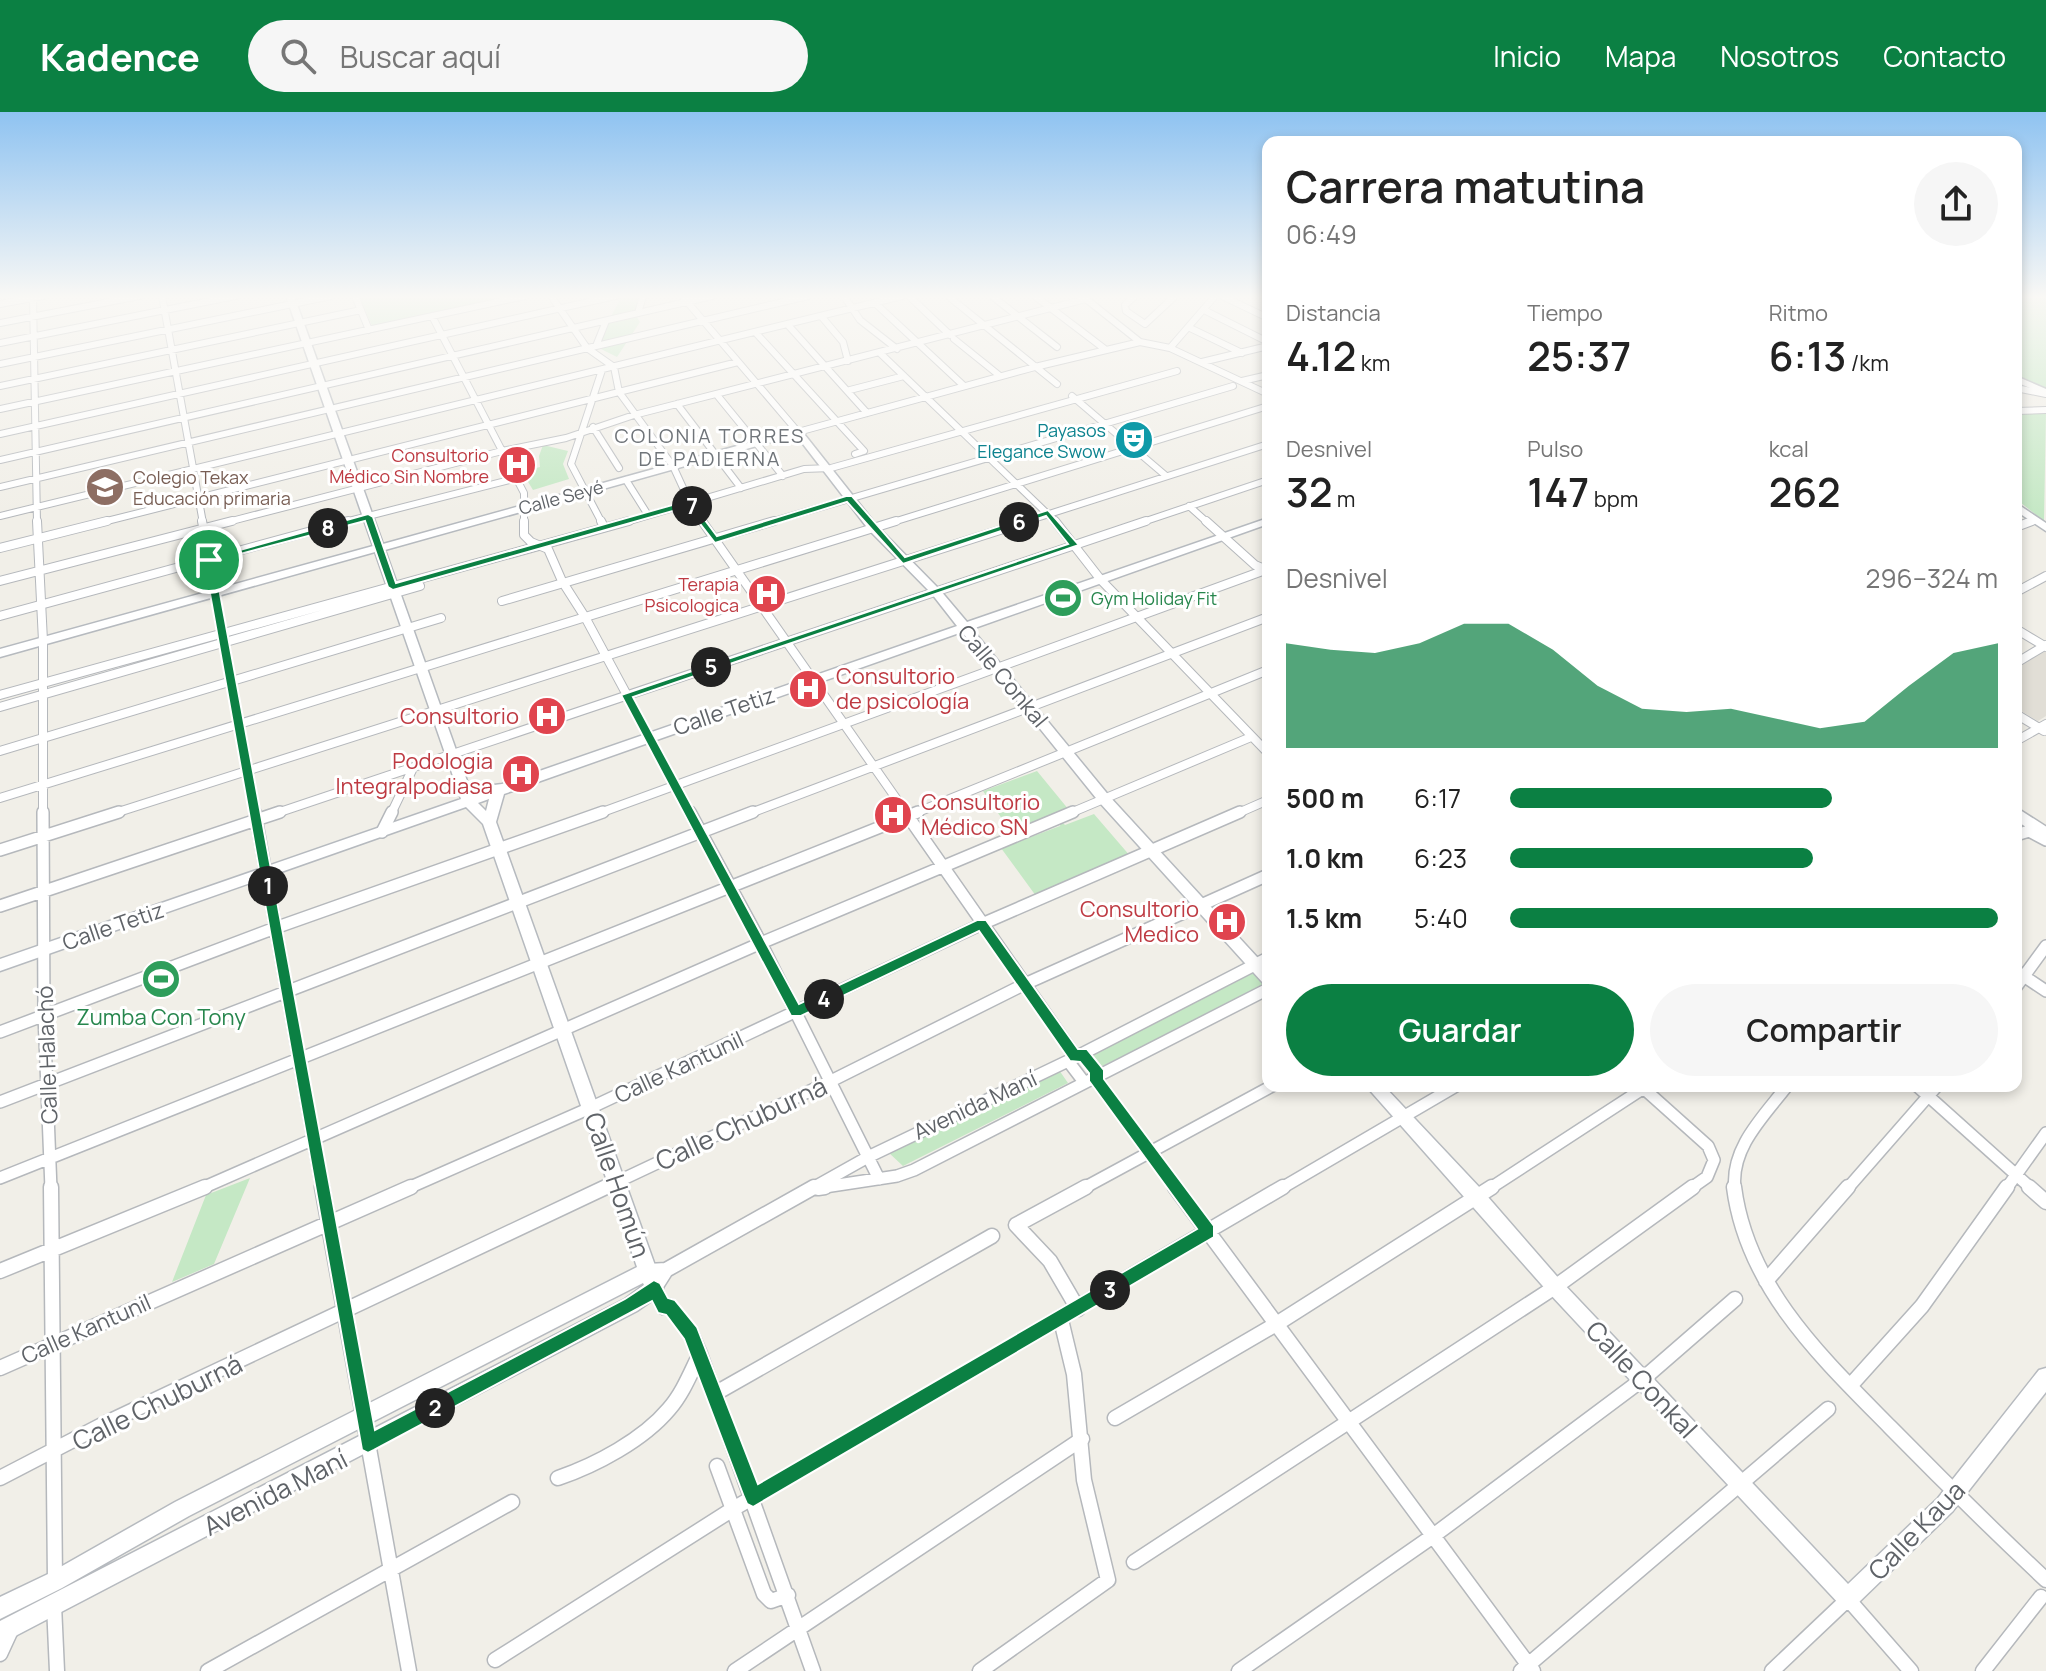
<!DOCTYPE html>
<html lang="es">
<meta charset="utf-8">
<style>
body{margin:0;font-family:Manrope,sans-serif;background:#f6f6f6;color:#222;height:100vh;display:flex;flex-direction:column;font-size:30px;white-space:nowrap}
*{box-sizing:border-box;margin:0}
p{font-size:26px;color:#767676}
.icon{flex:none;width:44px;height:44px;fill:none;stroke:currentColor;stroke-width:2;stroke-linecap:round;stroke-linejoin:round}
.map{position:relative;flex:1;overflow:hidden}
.side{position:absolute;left:1262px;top:24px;width:760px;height:956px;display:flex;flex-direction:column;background:#fff;border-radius:16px;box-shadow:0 4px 12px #0003}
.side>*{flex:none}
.pin{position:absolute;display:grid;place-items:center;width:68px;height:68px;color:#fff;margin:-34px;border:4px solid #fff;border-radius:50%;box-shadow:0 2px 8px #0007}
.km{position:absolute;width:40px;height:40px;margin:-20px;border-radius:50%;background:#222;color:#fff;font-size:22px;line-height:40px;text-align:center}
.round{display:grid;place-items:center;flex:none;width:84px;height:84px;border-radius:42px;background:#f6f6f6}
.head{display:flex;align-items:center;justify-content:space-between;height:136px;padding:0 24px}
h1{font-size:44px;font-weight:600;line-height:60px}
.metrics{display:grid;grid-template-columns:repeat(3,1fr);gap:12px;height:136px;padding:8px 24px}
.metrics div{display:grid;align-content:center}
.metrics b{font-size:40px;font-weight:600}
.metrics small{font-size:22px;font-weight:400}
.metrics p{font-size:22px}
.chart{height:224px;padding:16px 24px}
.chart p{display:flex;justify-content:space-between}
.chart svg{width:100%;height:144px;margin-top:8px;fill:#0b8043;opacity:.7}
.primary-button{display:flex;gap:16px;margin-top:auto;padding:16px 24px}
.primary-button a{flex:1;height:92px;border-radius:48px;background:#0b8043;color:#fff;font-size:32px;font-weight:600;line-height:92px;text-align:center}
.primary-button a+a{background:#f6f6f6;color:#222}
ul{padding:0 24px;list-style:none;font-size:26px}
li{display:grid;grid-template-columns:128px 96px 1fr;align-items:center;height:60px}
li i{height:20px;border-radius:10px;background:#0b8043}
header{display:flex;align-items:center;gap:48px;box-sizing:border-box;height:112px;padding:0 40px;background:#0b8043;color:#fff}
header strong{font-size:38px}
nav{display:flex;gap:44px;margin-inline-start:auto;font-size:28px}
.search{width:560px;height:72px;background:#f6f6f6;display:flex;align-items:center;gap:20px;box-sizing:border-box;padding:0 28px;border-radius:44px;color:#767676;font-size:30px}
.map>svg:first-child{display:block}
</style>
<header>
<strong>Kadence</strong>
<div class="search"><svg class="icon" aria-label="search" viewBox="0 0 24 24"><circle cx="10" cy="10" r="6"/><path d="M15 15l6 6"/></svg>Buscar aquí</div>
<nav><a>Inicio</a><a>Mapa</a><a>Nosotros</a><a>Contacto</a></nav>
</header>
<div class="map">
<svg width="2046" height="1559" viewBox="0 0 2046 1559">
<rect width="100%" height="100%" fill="#f1efe8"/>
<path fill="#e1ded6" d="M 2046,538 L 2046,604 L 2038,609 L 2016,596 L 2016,556 Z"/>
<path fill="#c5e8c5" d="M 359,184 L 501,184 L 503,187 L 372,214 Z
M 622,184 L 642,184 L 634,201 L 640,210 L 617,245 L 595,234 Z
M 2016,184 L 2046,184 L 2046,280 L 2016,276 Z
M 2034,299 L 2046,299 L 2044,409 L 2016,387 L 2016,302 Z
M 543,333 L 568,339 L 563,352 L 569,367 L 533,378 L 522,360 L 540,355 L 539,344 Z
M 1037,659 L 1069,698 L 1013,723 L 983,679 Z
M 1094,702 L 1131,745 L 1036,784 L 1001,736 L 1060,714 L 1061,709 L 1065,713 Z
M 1251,857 L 1267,875 L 1100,955 L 1090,944 C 1142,912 1198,888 1251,857 Z
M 1059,958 L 1068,971 L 903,1054 L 888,1040 Z
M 250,1066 L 214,1152 L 172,1170 L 206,1083 Z"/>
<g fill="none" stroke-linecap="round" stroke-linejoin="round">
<defs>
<path id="street-far3" d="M 33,184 L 37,411
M 162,184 L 203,411
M 355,184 L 369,218
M 551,184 L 587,236 L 614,255 L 619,280 L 673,354 L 690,391 L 704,411
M 844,184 L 860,208 L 897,237
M 909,184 L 950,223
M 948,184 L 1057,272
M 992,184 L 1057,235
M 1035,184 L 1106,238
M 1135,184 L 1125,193 L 1126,199 L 1145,212 L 1175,184
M 1222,184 L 1268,206
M 683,185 L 798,320 L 1035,255 L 1140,230 L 1170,236 L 1268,282
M 875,191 L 964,274
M 0,192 L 43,184
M 1206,199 L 1268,230
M 638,201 L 643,184
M 432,204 L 524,381 L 524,411
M 821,204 L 843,230 L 848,249
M 0,211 L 139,184
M 788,213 L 867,301
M 1190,216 L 1242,241
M 756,221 L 864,339 L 855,342
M 954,227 L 1000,264
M 0,231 L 235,184
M 596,234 L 606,209
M 1170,236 L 1215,184
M 880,241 L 1057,411
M 1202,250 L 1268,234
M 0,252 L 331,184
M 1242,269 L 1268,263
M 0,274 L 361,198
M 2016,276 L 2046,282
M 850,278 L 904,264
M 717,283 L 783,364
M 1072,284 L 1165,363
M 677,292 L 741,376
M 0,297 L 525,184
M 2016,299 L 2046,298
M 593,315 L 619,356
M 0,322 L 615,184
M 0,348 L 712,184
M 626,368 L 648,403
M 0,375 L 808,184
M 1189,394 L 1208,411
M 0,404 L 902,184
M 99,411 L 738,250
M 224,411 L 502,339 L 566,326 L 634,303 L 1086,187 L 1140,230
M 341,411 L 517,366
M 602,411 L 571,352 L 602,258
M 623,411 L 804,357 L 831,356 L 1177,259
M 767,411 L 1233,274
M 890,411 L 1268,294
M 1021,411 L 1268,332
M 1140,411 L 1268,368
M 2027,411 L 2035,408"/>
<path id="street-far2" d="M 37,409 L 43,529 L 43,702
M 202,409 L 255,702
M 524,409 L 524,423 L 531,430 L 548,437 L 562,469 L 585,505 L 691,702
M 601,409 L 604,415
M 702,409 L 907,702
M 1055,409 L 1101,468 L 1268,641
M 1206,409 L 1255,453 L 1267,458
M 2016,415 L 2032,409
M 0,436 L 107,409
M 0,469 L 232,409
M 2016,480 L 2046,464
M 502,489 L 774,409
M 0,504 L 348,409
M 2016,517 L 2046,535
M 2016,551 L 2046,533
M 0,583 L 629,409
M 0,595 L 420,474
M 2016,602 L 2044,619
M 2016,629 L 2046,612
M 0,639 L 441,506
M 0,686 L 896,409
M 112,702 L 1028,409
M 274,702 L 1146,409
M 391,702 L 413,656
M 597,702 L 1268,457
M 748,702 L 1268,505
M 913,702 L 1268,558
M 1068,702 L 1251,625
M 1236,702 L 1268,688"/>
<path id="street-far1" d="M 43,700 L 44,903 L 51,1077
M 255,700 L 322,1077
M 690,700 L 761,831 L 879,1067
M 905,700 L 1076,945
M 2016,702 L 2046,721
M 382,720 L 392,700
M 2016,723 L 2029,719 L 2046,728
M 0,738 L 119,700
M 0,794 L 280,700
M 2016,859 L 2046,879
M 2016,875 L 2046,834
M 0,920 L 275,816 L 603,700
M 1082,942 L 1099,962
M 1068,949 L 1084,970
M 1094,965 L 1177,1077
M 1641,974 L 1708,1034 L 1714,1048
M 1917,974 L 2032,1077
M 0,990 L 753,700
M 0,1066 L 918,700
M 818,1076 L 897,1064 L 914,1058 L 1268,877
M 200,1077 L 761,831 L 1073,700
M 406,1077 L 590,996 L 982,812 L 1240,700
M 602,1077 L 831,969 L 1025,872 L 1268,763
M 811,1077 L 868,1045 L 1068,949 L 1268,846
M 1082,1077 L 1272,974
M 1280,1077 L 1456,974
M 1489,1077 L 1647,974
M 1690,1077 L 1707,1065 L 1714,1048
M 1735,1077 C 1730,1036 1764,1004 1787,974
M 1847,1077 L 1937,974
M 2006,1077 L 2046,1021"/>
<path id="street" d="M 51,1075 L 55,1469
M 322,1075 L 409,1559
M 1175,1075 L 1533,1559
M 1734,1075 C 1747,1176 1822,1246 1890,1315 C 1941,1367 1993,1418 2046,1468
M 2029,1075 L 2046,1090
M 818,1076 L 825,1075
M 666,1158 L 654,1177 L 664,1195 L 669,1194 L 691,1221 L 700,1242 L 813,1559
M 0,1159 L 205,1075
M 648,1159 L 666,1158 L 814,1075
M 1766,1169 L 1848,1075
M 1078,1197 L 1050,1149 L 1016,1113 L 1086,1075
M 0,1256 L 411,1075
M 1850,1274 L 1922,1194 L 2007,1075
M 716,1281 L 992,1124
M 1115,1306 L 1278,1211 L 1492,1075
M 717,1354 L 764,1482 L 771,1489 L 788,1483
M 0,1366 L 102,1313 L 606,1075
M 558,1366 C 596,1353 643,1328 669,1297 C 683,1281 691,1260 700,1242
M 1134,1450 L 1555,1175 L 1693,1075
M 54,1493 L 57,1559
M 0,1542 L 12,1516
M 495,1548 L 733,1397 L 1283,1075
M 208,1559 L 512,1390
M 735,1559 L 1082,1327
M 980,1559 L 1108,1468 L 1084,1368 L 1074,1262 L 1061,1208
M 1239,1559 L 1433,1424 L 1643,1267 L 1735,1187
M 1521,1559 L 1828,1297
M 1772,1559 L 1848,1487 L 1911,1559
M 1983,1559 L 2041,1485"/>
<path id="secondary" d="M 286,184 L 294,184 L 383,432 L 798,317 L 801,318 L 877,414 L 940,478 L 967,510 L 1268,406 L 1268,412 L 972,517 L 1110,685 L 1268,857 L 1268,873 L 1263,871 L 1100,691 L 962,520 L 504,682 L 496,710 L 657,1159 L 663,1177 L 660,1183 L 637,1199 L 0,1532 L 0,1509 L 625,1187 L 644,1173 L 643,1171 L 189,1404 L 62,1476 L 0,1507 L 0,1485 L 48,1462 L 175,1390 L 637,1155 L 483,712 L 466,695 L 0,859 L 0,847 L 461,687 L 375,440 L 0,545 L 0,537 L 373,434 ZM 796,323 L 869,418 L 932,482 L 957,514 L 502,672 L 494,673 L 493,675 L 472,683 L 385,438 ZM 489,687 L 486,699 L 478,691 Z
M 2016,264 L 2046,277 L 2046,283 L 2016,270 Z
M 2016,391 L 2046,411 L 2046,419 L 2016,399 Z
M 1366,974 L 1384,974 L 1481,1077 L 1561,1169 L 1848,1472 L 1938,1386 L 2039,1258 L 2046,1256 L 2046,1280 L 1952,1400 L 1855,1494 L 1848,1498 L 1841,1494 L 1549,1181 Z"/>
</defs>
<use href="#street-far3" stroke="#b5b8bc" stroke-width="8"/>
<use href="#street-far2" stroke="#b5b8bc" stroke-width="10"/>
<use href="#street-far1" stroke="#b5b8bc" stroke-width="14"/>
<use href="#street" stroke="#b5b8bc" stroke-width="17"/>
<use href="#secondary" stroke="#b6babf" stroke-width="3"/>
<use href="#street-far3" stroke="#fff" stroke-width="6"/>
<use href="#street-far2" stroke="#fff" stroke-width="8"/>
<use href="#street-far1" stroke="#fff" stroke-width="11"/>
<use href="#street" stroke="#fff" stroke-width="14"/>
<use href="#secondary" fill="#fff" fill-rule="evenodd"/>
</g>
<linearGradient id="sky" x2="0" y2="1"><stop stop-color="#8fc3f1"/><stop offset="0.46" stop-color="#f9f8f5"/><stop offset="1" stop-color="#f9f8f5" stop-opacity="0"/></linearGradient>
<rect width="2046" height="402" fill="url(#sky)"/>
<path fill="#0b8043" stroke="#fff" stroke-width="2" fill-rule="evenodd" d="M 846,384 L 852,384 L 905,445 L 1048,398 L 1079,433 L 633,585 L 799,892 L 977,808 L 986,808 L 1078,937 L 1087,937 L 1104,958 L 1104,967 L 1214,1114 L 1214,1125 L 753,1395 L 747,1392 L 744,1385 L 684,1227 L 666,1203 L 658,1201 L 652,1189 L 374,1338 L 368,1341 L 362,1338 L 204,448 L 368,402 L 373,405 L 396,471 L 690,388 L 717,424 ZM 847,390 L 903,452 L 1046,404 L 1068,432 L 621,583 L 791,904 L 801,904 L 979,819 L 1070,949 L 1080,950 L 1089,961 L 1089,969 L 1197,1117 L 758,1372 L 697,1215 L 675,1188 L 668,1186 L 660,1171 L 654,1168 L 625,1187 L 375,1318 L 214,449 L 365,409 L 388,475 L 393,478 L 687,395 L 715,431 Z"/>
<defs>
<symbol id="theatre-disc" viewBox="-11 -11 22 22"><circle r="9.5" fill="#0f9aa8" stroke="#fff"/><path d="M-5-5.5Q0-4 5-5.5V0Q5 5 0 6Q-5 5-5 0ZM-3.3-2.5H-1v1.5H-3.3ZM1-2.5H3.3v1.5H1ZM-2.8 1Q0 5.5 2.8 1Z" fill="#fff"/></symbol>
<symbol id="hospital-disc" viewBox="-11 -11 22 22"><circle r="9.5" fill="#e0444e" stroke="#fff"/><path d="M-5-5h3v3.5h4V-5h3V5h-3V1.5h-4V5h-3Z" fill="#fff"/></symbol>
<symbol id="school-disc" viewBox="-11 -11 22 22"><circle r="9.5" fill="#8d6e63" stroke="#fff"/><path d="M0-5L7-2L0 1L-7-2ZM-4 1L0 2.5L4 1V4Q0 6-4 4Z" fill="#fff"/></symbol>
<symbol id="stadium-disc" viewBox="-11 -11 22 22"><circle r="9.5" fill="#2e9e5b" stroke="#fff"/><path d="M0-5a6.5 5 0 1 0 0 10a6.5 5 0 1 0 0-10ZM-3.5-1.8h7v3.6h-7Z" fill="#fff"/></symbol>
</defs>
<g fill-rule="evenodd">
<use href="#theatre-disc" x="1112" y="306" width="44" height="44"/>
<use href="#hospital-disc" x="495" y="331" width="44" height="44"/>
<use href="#school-disc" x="83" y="353" width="44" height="44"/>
<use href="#hospital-disc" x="745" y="460" width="44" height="44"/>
<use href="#stadium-disc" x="1041" y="464" width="44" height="44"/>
<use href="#hospital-disc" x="786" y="555" width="44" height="44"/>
<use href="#hospital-disc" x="525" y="582" width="44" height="44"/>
<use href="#hospital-disc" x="499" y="640" width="44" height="44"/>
<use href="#hospital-disc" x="871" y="681" width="44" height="44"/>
<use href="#hospital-disc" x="1205" y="788" width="44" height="44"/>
<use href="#stadium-disc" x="139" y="845" width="44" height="44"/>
</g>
<g text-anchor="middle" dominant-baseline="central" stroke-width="6" stroke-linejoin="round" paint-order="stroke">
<g font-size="18" fill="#0d838f" stroke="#fff" text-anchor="end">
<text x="1106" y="318">Payasos<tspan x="1106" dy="21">Elegance Swow</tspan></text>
</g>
<g font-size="18" fill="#be3a42" stroke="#fff" text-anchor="end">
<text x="489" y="343">Consultorio<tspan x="489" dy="21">Médico Sin Nombre</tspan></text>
<text x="739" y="472">Terapia<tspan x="739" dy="21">Psicologica</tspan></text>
</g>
<g font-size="18" fill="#785e54" stroke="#fff" text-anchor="start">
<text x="133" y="365">Colegio Tekax<tspan x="133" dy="21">Educación primaria</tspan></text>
</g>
<g font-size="18" fill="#5f6368" stroke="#fff">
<text transform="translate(561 385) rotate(-15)">Calle Seyé</text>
</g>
<g font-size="18" fill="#27864d" stroke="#fff" text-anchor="start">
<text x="1091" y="486">Gym Holiday Fit</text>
</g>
<g font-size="20" letter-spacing="2" fill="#70757a" stroke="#fff">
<text x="710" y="323">COLONIA TORRES<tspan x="710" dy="23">DE PADIERNA</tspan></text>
</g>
<g font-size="22" fill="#be3a42" stroke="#fff" text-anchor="end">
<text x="836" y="564" text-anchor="start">Consultorio<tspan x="836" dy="25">de psicología</tspan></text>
<text x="519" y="604">Consultorio</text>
<text x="493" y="649">Podologia<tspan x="493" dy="25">Integralpodiasa</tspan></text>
<text x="921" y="690" text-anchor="start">Consultorio<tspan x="921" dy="25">Médico SN</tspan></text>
<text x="1199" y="797">Consultorio<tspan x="1199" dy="25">Medico</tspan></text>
</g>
<g font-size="22" fill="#5f6368" stroke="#fff">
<text transform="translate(1003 564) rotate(50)">Calle Conkal</text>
<text transform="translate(724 599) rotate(-19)">Calle Tetiz</text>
<text transform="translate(113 814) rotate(-19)">Calle Tetiz</text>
<text transform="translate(47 943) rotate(-92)">Calle Halachó</text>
<text transform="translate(679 955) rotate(-25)">Calle Kantunil</text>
<text transform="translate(975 993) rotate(-25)">Avenida Maní</text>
<text transform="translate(86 1217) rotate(-24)">Calle Kantunil</text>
</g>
<g font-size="22" fill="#27864d" stroke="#fff">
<text x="161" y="905">Zumba Con Tony</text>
</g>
<g font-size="26" fill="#5f6368" stroke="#fff">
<text transform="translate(741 1011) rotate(-25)">Calle Chuburná</text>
<text transform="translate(618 1073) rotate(71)">Calle Homún</text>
<text transform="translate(1642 1267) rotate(47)">Calle Conkal</text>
<text transform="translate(157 1290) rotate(-26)">Calle Chuburná</text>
<text transform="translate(275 1380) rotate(-27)">Avenida Maní</text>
<text transform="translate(1916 1418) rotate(-46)">Calle Kaua</text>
</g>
</g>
</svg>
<div class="pin" style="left:209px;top:448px;background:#1e9e55"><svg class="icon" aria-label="arrive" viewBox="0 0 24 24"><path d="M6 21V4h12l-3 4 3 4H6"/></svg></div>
<b class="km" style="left:268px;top:774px">1</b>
<b class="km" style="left:435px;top:1296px">2</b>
<b class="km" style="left:1110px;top:1178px">3</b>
<b class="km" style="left:824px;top:887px">4</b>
<b class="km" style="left:711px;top:555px">5</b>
<b class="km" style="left:1019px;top:410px">6</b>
<b class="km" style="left:692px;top:394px">7</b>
<b class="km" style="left:328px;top:416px">8</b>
<section class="side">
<div class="head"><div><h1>Carrera matutina</h1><p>06:49</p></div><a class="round"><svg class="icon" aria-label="share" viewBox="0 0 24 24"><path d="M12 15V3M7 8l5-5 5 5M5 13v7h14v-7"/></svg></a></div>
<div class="metrics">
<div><p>Distancia</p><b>4.12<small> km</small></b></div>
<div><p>Tiempo</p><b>25:37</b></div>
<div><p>Ritmo</p><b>6:13<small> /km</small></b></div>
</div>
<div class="metrics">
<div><p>Desnivel</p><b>32<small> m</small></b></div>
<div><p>Pulso</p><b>147<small> bpm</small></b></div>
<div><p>kcal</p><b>262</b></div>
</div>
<div class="chart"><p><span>Desnivel</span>296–324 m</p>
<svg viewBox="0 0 160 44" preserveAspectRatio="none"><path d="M0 44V12L10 14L20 15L30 12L40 6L50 6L60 14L70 25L80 32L90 33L100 32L110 35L120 38L130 36L140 25L150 15L160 12V44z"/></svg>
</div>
<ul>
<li><b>500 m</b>6:17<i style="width:66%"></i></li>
<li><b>1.0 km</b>6:23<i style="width:62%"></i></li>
<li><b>1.5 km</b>5:40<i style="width:100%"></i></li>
</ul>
<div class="primary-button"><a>Guardar</a><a>Compartir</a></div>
</section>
</div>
